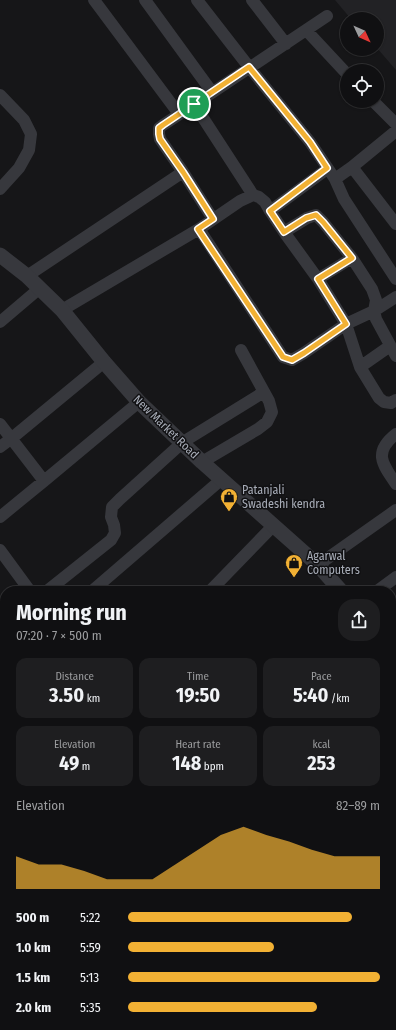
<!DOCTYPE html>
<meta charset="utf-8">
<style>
body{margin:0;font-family:"Fira Sans Condensed",sans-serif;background:#1e1e20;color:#f1f3f6;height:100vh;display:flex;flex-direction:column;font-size:15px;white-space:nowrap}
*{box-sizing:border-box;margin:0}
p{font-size:13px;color:#9c9d9f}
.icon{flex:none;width:22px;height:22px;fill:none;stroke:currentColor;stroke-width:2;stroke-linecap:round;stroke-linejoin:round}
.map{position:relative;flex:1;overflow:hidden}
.sheet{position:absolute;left:0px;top:586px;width:396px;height:444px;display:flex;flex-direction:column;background:#101012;border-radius:16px 16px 0 0;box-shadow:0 1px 3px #0004,0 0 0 1px #303032}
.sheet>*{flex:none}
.needle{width:26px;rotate:134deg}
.controls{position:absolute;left:340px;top:12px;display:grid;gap:8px}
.controls a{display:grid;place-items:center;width:44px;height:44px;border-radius:50%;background:#101012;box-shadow:0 1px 3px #0004,0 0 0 1px #303032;font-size:20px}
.pin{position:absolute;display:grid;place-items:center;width:34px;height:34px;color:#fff;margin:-17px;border:2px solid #fff;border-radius:50%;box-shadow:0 1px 4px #0007}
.round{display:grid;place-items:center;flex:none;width:42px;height:42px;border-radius:16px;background:#1e1e20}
.head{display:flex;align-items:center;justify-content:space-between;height:68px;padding:0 16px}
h1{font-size:22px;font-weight:700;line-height:30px}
.metrics{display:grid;grid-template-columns:repeat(3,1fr);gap:6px;height:68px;padding:4px 16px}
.metrics div{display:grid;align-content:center;border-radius:10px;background:#1e1e20;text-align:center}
.metrics b{font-size:20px;font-weight:700}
.metrics small{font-size:11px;font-weight:400}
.metrics p{font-size:11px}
.chart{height:112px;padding:8px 16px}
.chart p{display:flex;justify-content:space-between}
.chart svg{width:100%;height:72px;margin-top:4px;fill:#f2b134;opacity:.7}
ul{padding:0 16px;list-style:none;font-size:13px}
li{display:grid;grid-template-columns:64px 48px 1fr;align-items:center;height:30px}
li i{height:10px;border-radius:5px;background:#f2b134}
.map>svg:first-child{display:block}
</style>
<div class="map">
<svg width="396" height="1030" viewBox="0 0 396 1030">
<rect width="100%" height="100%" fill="#161618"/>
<path fill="#222225" d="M 335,0 L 396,0 L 396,70 L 377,48 L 377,19 L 351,19 Z"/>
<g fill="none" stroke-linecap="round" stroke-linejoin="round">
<path stroke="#37383d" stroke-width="12" d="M 94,0 L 179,114
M 145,0 L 212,92
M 197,0 L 249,67 L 310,142 L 335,179 L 344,199 L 396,279
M 252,0 L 286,44
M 306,30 L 347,74
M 0,95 L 24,120 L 31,134 L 29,150 L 19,168 L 0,189
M 373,101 L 396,124
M 194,104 L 253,195
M 352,167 L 396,224
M 335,179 L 352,167 L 396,131
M 270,211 L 327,169
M 213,219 L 183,172 L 160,139 L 159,134 L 159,128 L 163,125 C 218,89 273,52 327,16
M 199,229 L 283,357 L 292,360 L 304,353 L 346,324 L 374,311 L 396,297
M 284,232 L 307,218 L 316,215 L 323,222 L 352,258 L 372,289 L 376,300 L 374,311 L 376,319 L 396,356
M 27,276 L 183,172
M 318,279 L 352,258
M 62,310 L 199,229 L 240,201 L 253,195 L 259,197 L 265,202 L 270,211 L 284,232 L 318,279 L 346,324 L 360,367 L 379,398 L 384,402 L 391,403 L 396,400
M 0,322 L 40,288
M 360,367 L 390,346
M 0,424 L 44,481
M 396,434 C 373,452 382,464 396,484
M 0,447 L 12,438 L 104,362
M 202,462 L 258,429 L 267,422 L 272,412 L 269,401 L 241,350
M 0,517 L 44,481 L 139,402
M 0,550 L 30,591
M 318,565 L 396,510
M 47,591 L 111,540 L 115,533 L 114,525 L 111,517 L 112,507 L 120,499 L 183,442 L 264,392
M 92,591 L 222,479
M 210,591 L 274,525
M 377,591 L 396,577
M 0,634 L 5,629
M 0,703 L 5,707
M 391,736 L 396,732
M 0,787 L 5,788
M 391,816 L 396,822
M 0,915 L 5,919
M 0,955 L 5,950
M 391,958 L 396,964
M 0,1015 L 5,1013
M 38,1025 L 44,1030
M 99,1025 L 108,1030
M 346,1030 L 351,1025"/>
<path stroke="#37383d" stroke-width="15" d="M 0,255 L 27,276 L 62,310 L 104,362 L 139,402 L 202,462 L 318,565 L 341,591
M 391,649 L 396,654"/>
</g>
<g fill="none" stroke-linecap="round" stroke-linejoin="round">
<defs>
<path id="route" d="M 249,67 L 310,142 L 327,168 L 270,211 L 284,232 L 306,218 L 316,215 L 323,222 L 352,258 L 318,279 L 346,324 L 304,353 L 292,360 L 283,357 L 198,229 L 213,219 L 183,172 L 160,139 L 159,134 L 159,128 L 163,125 Z"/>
</defs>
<use href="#route" stroke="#fff" stroke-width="8"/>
<use href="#route" stroke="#f2b134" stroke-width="5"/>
</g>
<defs>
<symbol id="shop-pin" viewBox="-11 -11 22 30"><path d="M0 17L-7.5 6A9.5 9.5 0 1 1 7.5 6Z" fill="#f2b134" stroke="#111113"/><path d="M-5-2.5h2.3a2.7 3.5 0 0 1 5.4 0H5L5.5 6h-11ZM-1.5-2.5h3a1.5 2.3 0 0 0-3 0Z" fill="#111"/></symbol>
</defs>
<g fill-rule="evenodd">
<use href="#shop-pin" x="219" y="487" width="20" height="27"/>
<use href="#shop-pin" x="284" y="553" width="20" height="27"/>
</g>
<g text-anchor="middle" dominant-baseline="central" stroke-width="3" stroke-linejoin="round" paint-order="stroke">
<g font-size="12" fill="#a8adb8" stroke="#111113">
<text transform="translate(166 427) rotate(44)">New Market Road</text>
</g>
<g font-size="12" fill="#a8adb8" stroke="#111113" text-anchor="start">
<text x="242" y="490">Patanjali<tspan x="242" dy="14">Swadeshi kendra</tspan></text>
<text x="307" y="556">Agarwal<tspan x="307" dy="14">Computers</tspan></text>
</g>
</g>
</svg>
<div class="controls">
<a><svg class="needle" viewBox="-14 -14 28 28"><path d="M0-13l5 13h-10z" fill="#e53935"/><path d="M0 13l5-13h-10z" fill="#9c9d9f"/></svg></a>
<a><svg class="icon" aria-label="locate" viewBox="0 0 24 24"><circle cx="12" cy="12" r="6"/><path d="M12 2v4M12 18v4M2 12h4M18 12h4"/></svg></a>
</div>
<div class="pin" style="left:194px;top:104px;background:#1e9e55"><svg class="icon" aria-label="arrive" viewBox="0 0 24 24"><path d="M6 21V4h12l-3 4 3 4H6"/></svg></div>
<section class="sheet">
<div class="head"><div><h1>Morning run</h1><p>07:20 · 7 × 500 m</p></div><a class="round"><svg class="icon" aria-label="share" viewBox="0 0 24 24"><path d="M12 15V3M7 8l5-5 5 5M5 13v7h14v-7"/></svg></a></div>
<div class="metrics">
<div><p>Distance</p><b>3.50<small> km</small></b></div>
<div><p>Time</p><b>19:50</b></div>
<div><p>Pace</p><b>5:40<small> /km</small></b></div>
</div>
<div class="metrics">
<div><p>Elevation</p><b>49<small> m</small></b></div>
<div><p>Heart rate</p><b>148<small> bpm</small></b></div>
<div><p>kcal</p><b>253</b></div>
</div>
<div class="chart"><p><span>Elevation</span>82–89 m</p>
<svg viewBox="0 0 160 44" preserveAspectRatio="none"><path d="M0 44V24L10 29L20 29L30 33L40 38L50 38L60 38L70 29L80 20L90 11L100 6L110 11L120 15L130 20L140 24L150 24L160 24V44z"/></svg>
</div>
<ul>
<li><b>500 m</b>5:22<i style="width:89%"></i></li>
<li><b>1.0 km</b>5:59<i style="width:58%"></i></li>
<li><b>1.5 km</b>5:13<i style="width:100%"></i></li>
<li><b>2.0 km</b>5:35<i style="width:75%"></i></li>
</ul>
</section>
</div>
